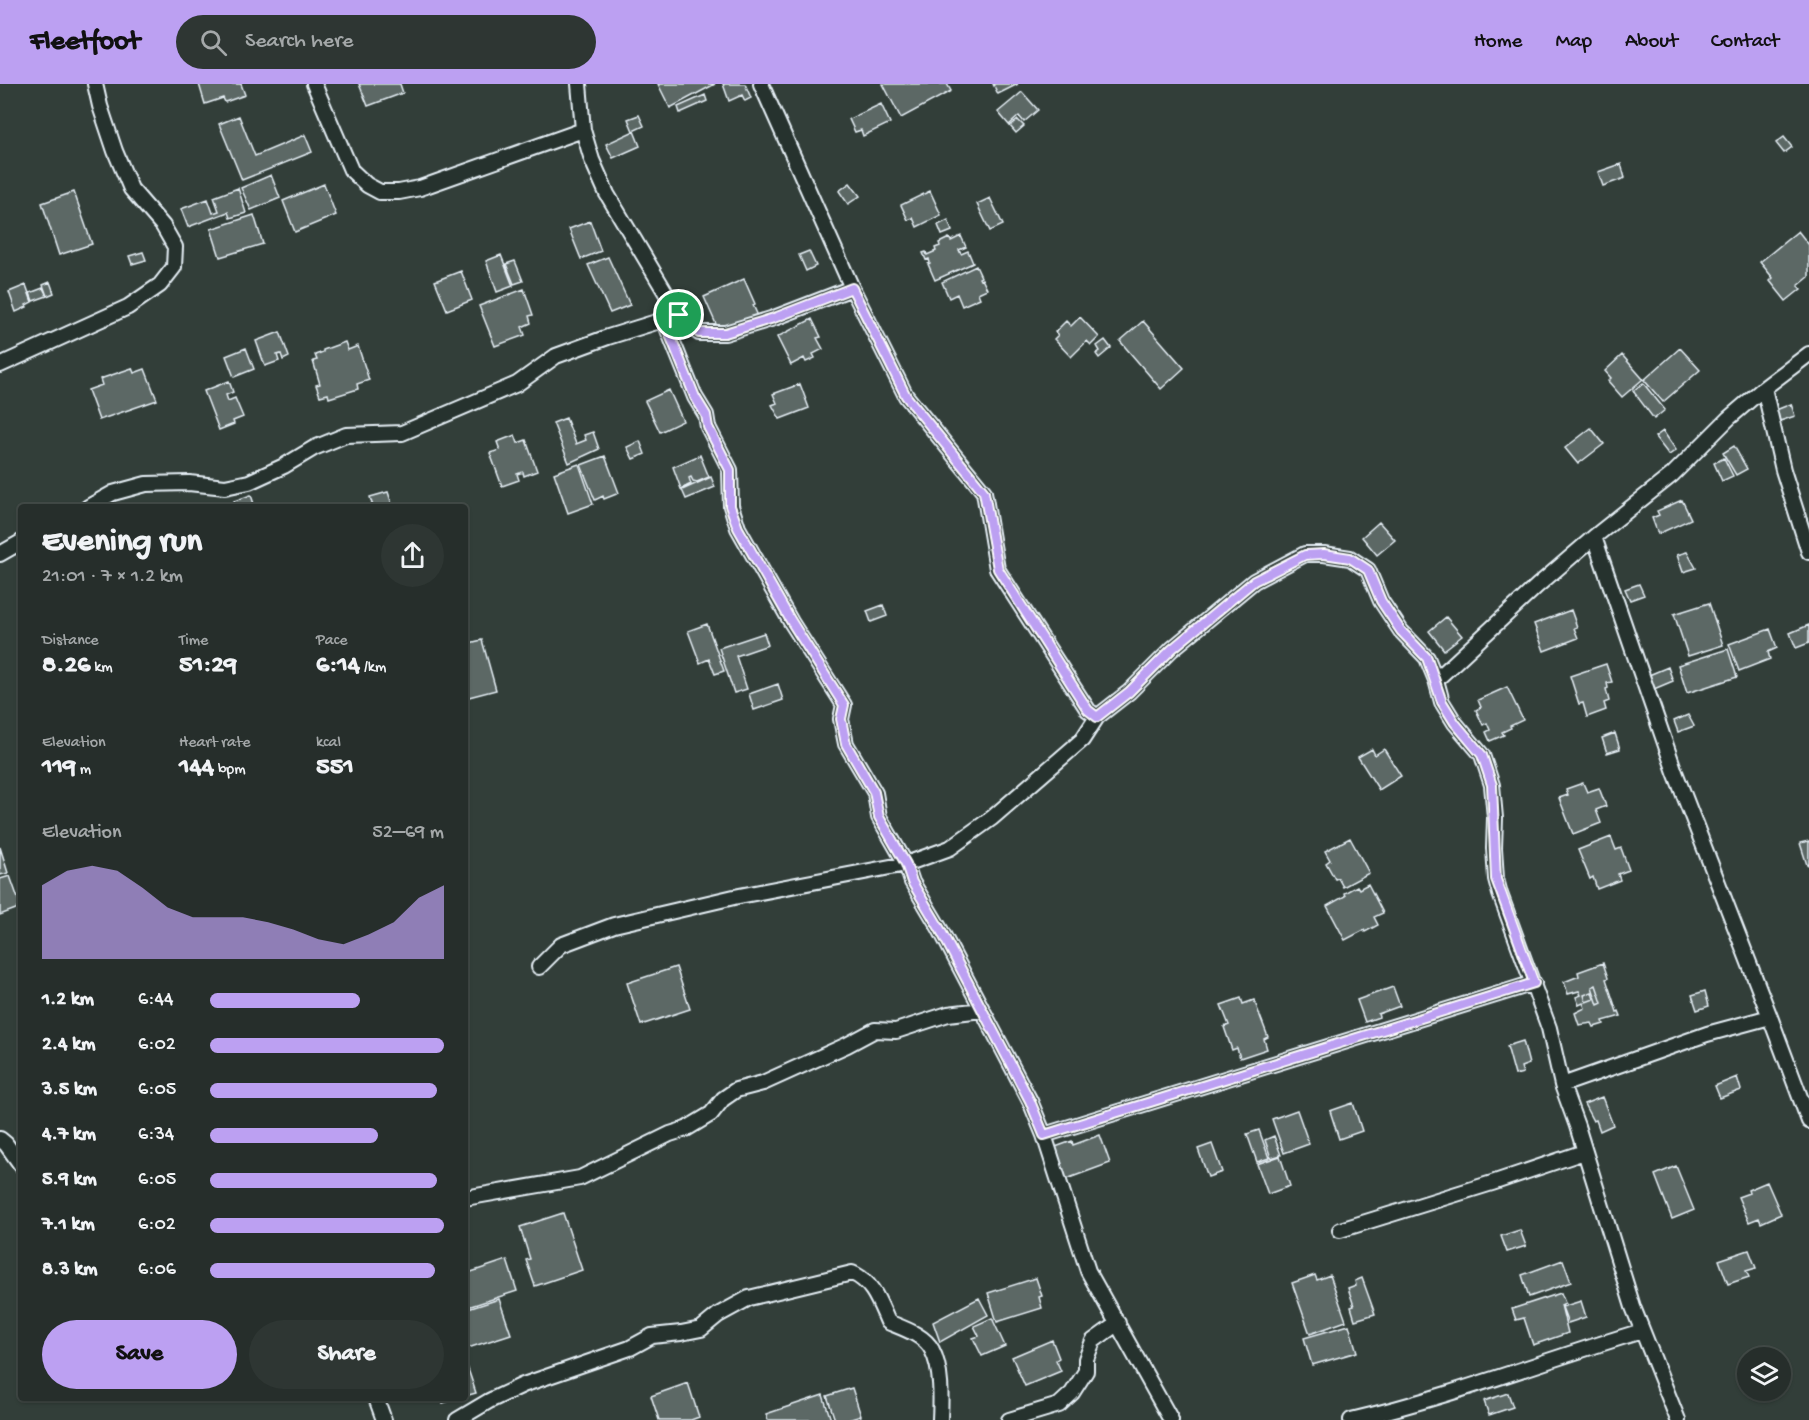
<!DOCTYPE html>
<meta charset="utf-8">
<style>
body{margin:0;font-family:"Gochi Hand",sans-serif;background:#2e3633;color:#f1f3f6;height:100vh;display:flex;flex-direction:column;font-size:22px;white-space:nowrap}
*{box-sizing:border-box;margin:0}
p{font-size:20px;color:#a4a8a9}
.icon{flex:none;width:33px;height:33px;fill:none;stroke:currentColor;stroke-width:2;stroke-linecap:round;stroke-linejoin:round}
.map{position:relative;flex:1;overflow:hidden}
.panel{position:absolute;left:18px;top:420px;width:450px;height:897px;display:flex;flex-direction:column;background:#262e2b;border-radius:6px;box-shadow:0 2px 4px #0004,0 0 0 2px #424a47}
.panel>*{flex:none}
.tools{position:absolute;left:1737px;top:1263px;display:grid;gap:12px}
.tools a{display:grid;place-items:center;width:54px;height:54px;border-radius:50%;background:#262e2b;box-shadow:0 2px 4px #0004,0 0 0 2px #424a47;font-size:30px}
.pin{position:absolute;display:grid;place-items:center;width:51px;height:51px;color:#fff;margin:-26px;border:3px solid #fff;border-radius:50%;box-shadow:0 2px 6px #0007}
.round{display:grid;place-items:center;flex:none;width:63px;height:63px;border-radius:32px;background:#2e3633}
.headline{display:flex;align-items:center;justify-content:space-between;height:102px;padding:0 24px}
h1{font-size:33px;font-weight:800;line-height:45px}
.metrics{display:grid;grid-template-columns:repeat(3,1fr);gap:9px;height:102px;padding:6px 24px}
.metrics div{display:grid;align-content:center}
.metrics b{font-size:26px;font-weight:800}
.metrics small{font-size:16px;font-weight:400}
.metrics p{font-size:16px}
.chart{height:168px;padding:12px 24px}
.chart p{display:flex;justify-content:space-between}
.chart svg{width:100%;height:108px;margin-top:6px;fill:#bca0f2;opacity:.7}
.button{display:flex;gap:12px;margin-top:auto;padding:12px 24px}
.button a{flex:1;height:69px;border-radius:36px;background:#bca0f2;color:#111;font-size:24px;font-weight:800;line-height:69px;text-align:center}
.button a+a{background:#2e3633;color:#f1f3f6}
ul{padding:0 24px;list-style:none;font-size:20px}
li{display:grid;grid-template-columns:96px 72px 1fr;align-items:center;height:45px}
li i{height:15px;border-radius:8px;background:#bca0f2}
header{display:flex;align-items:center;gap:36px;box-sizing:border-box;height:84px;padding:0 30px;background:#bca0f2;color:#111}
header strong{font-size:28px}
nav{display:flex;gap:33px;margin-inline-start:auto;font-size:21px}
.search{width:420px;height:54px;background:#2e3633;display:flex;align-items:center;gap:15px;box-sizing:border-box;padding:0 21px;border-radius:33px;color:#a4a8a9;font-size:22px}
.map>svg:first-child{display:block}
</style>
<header>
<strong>Fleetfoot</strong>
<div class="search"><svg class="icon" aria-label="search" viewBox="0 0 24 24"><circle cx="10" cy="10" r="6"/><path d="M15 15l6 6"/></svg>Search here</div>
<nav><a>Home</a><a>Map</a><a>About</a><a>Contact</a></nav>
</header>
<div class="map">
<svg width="1809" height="1336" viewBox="0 0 1809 1336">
<rect width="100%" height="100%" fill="#323e39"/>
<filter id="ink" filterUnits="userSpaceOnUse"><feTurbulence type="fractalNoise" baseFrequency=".0167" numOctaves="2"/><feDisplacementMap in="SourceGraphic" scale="12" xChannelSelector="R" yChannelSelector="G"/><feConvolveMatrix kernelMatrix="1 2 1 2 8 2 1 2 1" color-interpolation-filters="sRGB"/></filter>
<g filter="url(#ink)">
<path fill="#5c6865" stroke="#e8f1f8" stroke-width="1.5" d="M 199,0 L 241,0 L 245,11 L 225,18 L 223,14 L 205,20 Z
M 359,0 L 400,0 L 403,9 L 368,22 Z
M 658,0 L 715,0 L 670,24 Z
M 723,0 L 745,0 L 751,14 L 745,17 L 742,11 L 729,17 Z
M 883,0 L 947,0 L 951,7 L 901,34 Z
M 993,0 L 1018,0 L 998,10 Z
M 1022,8 L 1038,26 L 1024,38 L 1019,32 L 1009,41 L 998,28 Z
M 705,11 L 707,17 L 680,29 L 678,23 Z
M 881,20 L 890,39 L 863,52 L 861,46 L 855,48 L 849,35 Z
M 639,31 L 644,42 L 633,47 L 628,35 Z
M 239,32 L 255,72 L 305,51 L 312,68 L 242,96 L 219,40 Z
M 1018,36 L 1024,42 L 1016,49 L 1010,42 Z
M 634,47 L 640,62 L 613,74 L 606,60 Z
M 1784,53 L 1792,63 L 1784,69 L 1776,59 Z
M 1621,80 L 1625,94 L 1603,102 L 1598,88 Z
M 271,91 L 280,114 L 251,126 L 241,104 Z
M 850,99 L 860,112 L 848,120 L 839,107 Z
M 324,100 L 336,131 L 295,148 L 283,117 Z
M 238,104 L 246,129 L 230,134 L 228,128 L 188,143 L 181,125 L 208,115 L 213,129 L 219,127 L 214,113 Z
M 930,107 L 941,131 L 917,143 L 913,134 L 908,136 L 901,121 Z
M 74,108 L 92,160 L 59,171 L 42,119 Z
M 990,114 L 1003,141 L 990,147 L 977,120 Z
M 254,131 L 263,160 L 220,173 L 211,145 Z
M 948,136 L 952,147 L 942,151 L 938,141 Z
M 590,137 L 601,167 L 581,175 L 569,145 Z
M 1798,147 L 1809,161 L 1809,193 L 1798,202 L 1801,205 L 1786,217 L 1770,197 L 1773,194 L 1760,178 Z
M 961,152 L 966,163 L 959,166 L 961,170 L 968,167 L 973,179 L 935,196 L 928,180 L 930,179 L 929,175 L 926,176 L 923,169 L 926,168 L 927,171 L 936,167 L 935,164 L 940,162 L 939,159 L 949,154 L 951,157 Z
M 809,167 L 816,182 L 806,187 L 799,171 Z
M 143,168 L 146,176 L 132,180 L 129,172 Z
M 501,171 L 513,202 L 497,208 L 486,177 Z
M 608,173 L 630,221 L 610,229 L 588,181 Z
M 515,177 L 523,197 L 514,200 L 506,180 Z
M 976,182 L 981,193 L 979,194 L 980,196 L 982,195 L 987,205 L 978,209 L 980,214 L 962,222 L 957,210 L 949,214 L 942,198 Z
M 461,187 L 472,216 L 447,226 L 435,197 Z
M 744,195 L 755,220 L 753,221 L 758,232 L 720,249 L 704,213 Z
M 50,198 L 54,209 L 47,212 L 43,201 Z
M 26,201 L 32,218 L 26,221 L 27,223 L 16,228 L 9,208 Z
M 43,204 L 47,212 L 33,217 L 30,209 Z
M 524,205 L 533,231 L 529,232 L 531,239 L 522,243 L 525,251 L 495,262 L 479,222 Z
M 1080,233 L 1099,253 L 1091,261 L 1087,257 L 1071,273 L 1054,255 L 1058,251 L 1055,248 L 1066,237 L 1071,242 Z
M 812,235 L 821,253 L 817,254 L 823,265 L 813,270 L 815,274 L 806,278 L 804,274 L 791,281 L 777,253 Z
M 1143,237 L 1184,284 L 1161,305 L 1120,257 Z
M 280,248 L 289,273 L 283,276 L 281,270 L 277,271 L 279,277 L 265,282 L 256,257 Z
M 1105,256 L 1111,264 L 1099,274 L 1096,270 L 1100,267 L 1097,262 Z
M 345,258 L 348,266 L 358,262 L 369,296 L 357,300 L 358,305 L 329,314 L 328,310 L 320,312 L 316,301 L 320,300 L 313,277 L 317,276 L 315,271 L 323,268 L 323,266 Z
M 246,264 L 254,285 L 234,293 L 226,272 Z
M 1680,264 L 1700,286 L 1663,318 L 1644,296 Z
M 1622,271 L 1643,295 L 1622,313 L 1608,297 L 1611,294 L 1605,287 Z
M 132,284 L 134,289 L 145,285 L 157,316 L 99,336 L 88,306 L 102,301 L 100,295 Z
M 229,297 L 233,308 L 226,311 L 228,317 L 235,314 L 243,333 L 233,337 L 234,340 L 219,346 L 204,307 Z
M 1643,299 L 1665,326 L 1654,335 L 1633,307 Z
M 800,300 L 809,324 L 780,335 L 772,321 L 777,319 L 773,310 Z
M 669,306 L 683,337 L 660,348 L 645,317 Z
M 1791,320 L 1795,332 L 1780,337 L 1776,326 Z
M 566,334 L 576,360 L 586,356 L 584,351 L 593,348 L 599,365 L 569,379 L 553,339 Z
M 1591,344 L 1604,360 L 1578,380 L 1565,364 Z
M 1663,347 L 1676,366 L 1669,371 L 1655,353 Z
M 515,351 L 518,359 L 526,356 L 537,387 L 524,392 L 523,388 L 517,390 L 519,396 L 502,402 L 490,369 L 500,366 L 497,358 Z
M 640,357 L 645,370 L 633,375 L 627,363 Z
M 1734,362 L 1747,385 L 1736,391 L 1723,369 Z
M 700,371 L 709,393 L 697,398 L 693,397 L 691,393 L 689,394 L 691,400 L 681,405 L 673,383 Z
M 605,372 L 619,409 L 604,415 L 603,412 L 595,416 L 581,381 Z
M 1724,374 L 1733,392 L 1722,397 L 1714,379 Z
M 579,380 L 593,420 L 568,429 L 554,389 Z
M 711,393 L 715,403 L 686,415 L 682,406 Z
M 388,408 L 393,423 L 373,423 L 370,413 Z
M 251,411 L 255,423 L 236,423 L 234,417 Z
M 1682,416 L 1691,435 L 1658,450 L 1652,434 L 1659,431 L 1657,427 Z
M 1379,438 L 1395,456 L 1377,471 L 1362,453 Z
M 1687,468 L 1696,484 L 1683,488 L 1677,471 Z
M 1639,500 L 1644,511 L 1630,516 L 1625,505 Z
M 1709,519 L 1723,561 L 1688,572 L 1674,530 Z
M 883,521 L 887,532 L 871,538 L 867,527 Z
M 1571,526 L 1577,543 L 1574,544 L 1578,554 L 1544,567 L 1534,540 Z
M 1446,533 L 1462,552 L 1444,566 L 1429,547 Z
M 707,540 L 724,587 L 715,590 L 709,575 L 700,579 L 688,547 Z
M 1809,541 L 1809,559 L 1796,564 L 1790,549 Z
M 1770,545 L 1777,564 L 1768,568 L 1770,575 L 1739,587 L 1729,560 Z
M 764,549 L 768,561 L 736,572 L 747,605 L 734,609 L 719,564 Z
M 482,556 L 496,606 L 465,614 L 465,560 Z
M 1728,565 L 1737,593 L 1687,609 L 1678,581 Z
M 1606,580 L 1612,598 L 1607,599 L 1608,604 L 1606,605 L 1609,617 L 1604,619 L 1606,626 L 1587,633 L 1583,619 L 1579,620 L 1570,592 Z
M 1668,583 L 1673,597 L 1654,605 L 1649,591 Z
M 778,600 L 783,616 L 754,626 L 749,610 Z
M 1507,603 L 1523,636 L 1510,642 L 1511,644 L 1502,648 L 1504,651 L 1490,657 L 1486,648 L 1490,646 L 1487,639 L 1483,641 L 1476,626 L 1481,623 L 1478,616 Z
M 1688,631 L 1694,642 L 1678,648 L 1674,637 Z
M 1615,649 L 1620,665 L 1607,669 L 1602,654 Z
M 1372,665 L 1375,671 L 1384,665 L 1401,692 L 1379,706 L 1358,673 Z
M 1583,699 L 1587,708 L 1599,704 L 1606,722 L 1596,726 L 1601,739 L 1573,750 L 1559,714 L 1568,711 L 1566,705 Z
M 1611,753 L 1616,766 L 1621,764 L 1629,786 L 1618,790 L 1620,796 L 1597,805 L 1593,793 L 1590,795 L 1578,766 Z
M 1350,754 L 1369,789 L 1343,803 L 1338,794 L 1335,795 L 1326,779 L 1330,776 L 1325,767 Z
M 1809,757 L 1809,780 L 1807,781 L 1800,759 Z
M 0,763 L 8,789 L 0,791 Z
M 10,792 L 21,823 L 0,831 L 0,795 Z
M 1368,800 L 1383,829 L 1374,833 L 1378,841 L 1365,848 L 1364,846 L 1345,856 L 1327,822 L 1345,812 L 1344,809 L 1357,802 L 1359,805 Z
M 1603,879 L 1608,894 L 1606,895 L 1617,928 L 1619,927 L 1621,932 L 1603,937 L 1604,940 L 1594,943 L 1592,939 L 1579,941 L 1575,929 L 1585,924 L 1583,919 L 1579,921 L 1576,913 L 1581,911 L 1579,907 L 1568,910 L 1564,898 L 1579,892 L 1578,888 Z
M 676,883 L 690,925 L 641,941 L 627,899 Z
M 1596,901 L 1602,919 L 1598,921 L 1592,903 Z
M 1393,903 L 1400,922 L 1378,930 L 1379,933 L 1365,938 L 1357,916 Z
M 1705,907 L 1709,922 L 1697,926 L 1692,911 Z
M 1592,908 L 1594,915 L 1586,918 L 1584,911 Z
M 1241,914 L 1243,920 L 1254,916 L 1268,953 L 1264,955 L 1267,965 L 1240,974 L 1237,964 L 1232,966 L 1224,943 L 1229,941 L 1221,921 Z
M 1523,957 L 1529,980 L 1521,983 L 1523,989 L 1515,991 L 1507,962 Z
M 1737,993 L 1741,1006 L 1720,1014 L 1715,1002 Z
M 1602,1013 L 1613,1041 L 1600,1047 L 1596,1036 L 1593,1037 L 1584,1020 Z
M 1353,1019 L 1362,1047 L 1339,1055 L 1330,1027 Z
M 1297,1026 L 1309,1060 L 1284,1069 L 1272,1035 Z
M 1259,1046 L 1269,1074 L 1257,1078 L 1247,1050 Z
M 1100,1051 L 1110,1079 L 1061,1097 L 1050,1065 L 1072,1057 L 1073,1061 Z
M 1274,1052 L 1281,1071 L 1271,1074 L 1265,1056 Z
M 1212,1060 L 1222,1088 L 1208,1093 L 1198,1065 Z
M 1280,1072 L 1290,1102 L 1268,1110 L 1257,1080 Z
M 1676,1082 L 1694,1126 L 1672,1135 L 1655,1091 Z
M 1767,1098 L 1781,1130 L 1761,1139 L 1759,1134 L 1749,1138 L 1738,1113 L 1749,1109 L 1748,1106 Z
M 563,1129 L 582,1186 L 535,1202 L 526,1176 L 530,1175 L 520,1143 Z
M 1520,1146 L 1526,1162 L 1507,1168 L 1501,1152 Z
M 1749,1166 L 1756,1184 L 1746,1187 L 1749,1193 L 1728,1200 L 1719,1176 Z
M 507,1176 L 517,1207 L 465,1224 L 465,1190 Z
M 1563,1176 L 1571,1198 L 1529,1213 L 1522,1191 Z
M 1315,1191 L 1317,1196 L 1330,1191 L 1346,1237 L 1310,1250 L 1292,1199 Z
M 1036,1194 L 1042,1212 L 1039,1213 L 1042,1224 L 997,1238 L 988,1209 Z
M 1362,1194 L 1375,1230 L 1355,1236 L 1351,1223 L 1354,1222 L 1348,1204 L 1356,1201 L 1355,1197 Z
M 1561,1209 L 1565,1219 L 1561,1221 L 1568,1249 L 1533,1261 L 1524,1234 L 1516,1236 L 1512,1225 Z
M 979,1214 L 988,1231 L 940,1258 L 933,1238 Z
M 499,1215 L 511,1250 L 465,1265 L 465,1226 Z
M 1581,1217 L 1586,1233 L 1568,1239 L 1562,1223 Z
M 992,1234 L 1005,1262 L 982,1272 L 973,1254 L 979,1252 L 974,1242 Z
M 1349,1241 L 1357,1268 L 1312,1281 L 1304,1254 Z
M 1052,1256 L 1059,1274 L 1056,1276 L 1061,1287 L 1025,1302 L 1012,1273 Z
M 465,1276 L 476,1309 L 465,1312 Z
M 688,1299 L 699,1333 L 691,1336 L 659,1336 L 651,1312 Z
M 852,1304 L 861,1332 L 848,1336 L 835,1336 L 827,1312 Z
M 1508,1309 L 1513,1323 L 1489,1331 L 1484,1317 Z
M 823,1311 L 831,1336 L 768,1336 L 766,1330 Z
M 441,1314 L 459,1314 L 443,1319 Z"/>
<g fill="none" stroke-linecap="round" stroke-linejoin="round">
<defs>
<path id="minor" d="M 314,0 L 351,86 L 367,101 L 380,108 L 399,108 L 420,104 L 583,46
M 579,0 L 583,46 L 592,76 L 607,110 L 679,231 L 699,249 L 725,249 L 774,234 L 852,204
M 761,0 L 852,204 L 906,312 L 984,408 L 997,485 L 1088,626 L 1097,633
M 664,236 L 695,313 L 706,331 L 708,343 L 730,386 L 731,422 L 738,444 L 791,538 L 844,621 L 841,635 L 846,660 L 875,709 L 879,733 L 906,780 L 912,798 L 940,845 L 1030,1017 L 1044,1051 L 1088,1187 L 1171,1336
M 0,281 L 128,223 L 160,201 L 174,183 L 175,163 L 163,142 L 131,105 L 115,67 L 100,22 L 95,0
M 1764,304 L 1783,386 L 1809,468
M 88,423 L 113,409 L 146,400 L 189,399 L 225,403 L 249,398 L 284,382 L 314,364 L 346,351 L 402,349 L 517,300 L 556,272 L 608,253 L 679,231
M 1594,453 L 1675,688 L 1770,933
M 0,470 L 21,458
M 539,883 L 561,861 L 614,841 L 734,813 L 906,780 L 950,764 L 992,734 L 1082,656 L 1097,633 L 1129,608 L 1172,565 L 1254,497 L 1305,470 L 1324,470 L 1350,474 L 1368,486 L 1381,517 L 1401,547 L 1427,574 L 1436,596
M 1562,1001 L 1707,950 L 1770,933 L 1809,1037
M 1044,1051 L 1534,899
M 0,1055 L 6,1060 L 21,1081
M 465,1114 L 580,1094 L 670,1050 L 686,1045 L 711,1030 L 723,1015 L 736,1006 L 763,999 L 847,961 L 875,946 L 896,947 L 948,930 L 982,926
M 1340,1146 L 1492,1099 L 1584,1068
M 376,1314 L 384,1336
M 457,1336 L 489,1317 L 523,1301 L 630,1264 L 652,1252 L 681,1249 L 701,1245 L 718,1231 L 749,1214 L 852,1189 C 873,1198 879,1218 888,1238 C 902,1244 925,1251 932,1266 C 942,1285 941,1315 940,1336
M 1009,1336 L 1059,1321 L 1072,1309 L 1086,1287 L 1086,1275 L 1093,1257 L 1118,1239
M 1351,1336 C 1450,1313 1545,1276 1642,1247
M 1678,1336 L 1633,1223 L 1577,1042 L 1562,1001 L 1549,944 L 1500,810 L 1496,795 L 1494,764 L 1495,734 L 1492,701 L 1482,671 L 1455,639 L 1442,618 L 1436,596 L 1537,502 L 1594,453 L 1672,391 L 1729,334 L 1764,304 L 1809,270"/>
</defs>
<use href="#minor" stroke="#e8f1f8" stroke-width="18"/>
<use href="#minor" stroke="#26332d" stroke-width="14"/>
</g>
</g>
<g fill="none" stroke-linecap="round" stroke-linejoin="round" filter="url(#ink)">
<defs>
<path id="route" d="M 852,204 L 906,312 L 984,408 L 998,485 L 1088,626 L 1097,633 L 1129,608 L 1172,565 L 1254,497 L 1305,471 L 1324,470 L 1350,474 L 1368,486 L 1381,517 L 1401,547 L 1427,574 L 1442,618 L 1455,639 L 1482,671 L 1492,701 L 1496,795 L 1534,899 L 1044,1051 L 1030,1017 L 940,845 L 912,798 L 906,780 L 879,733 L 874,708 L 846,660 L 841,635 L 844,621 L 791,537 L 738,444 L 730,422 L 730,386 L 708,343 L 706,331 L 695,313 L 664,236 L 679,231 L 699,249 L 725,249 L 774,234 Z"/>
</defs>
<use href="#route" stroke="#fff" stroke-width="12"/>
<use href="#route" stroke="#bca0f2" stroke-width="8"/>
</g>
</svg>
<div class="tools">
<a><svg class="icon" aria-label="layers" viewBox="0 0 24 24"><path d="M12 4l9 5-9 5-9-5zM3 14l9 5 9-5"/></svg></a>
</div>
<div class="pin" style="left:679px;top:231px;background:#1e9e55"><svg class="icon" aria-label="arrive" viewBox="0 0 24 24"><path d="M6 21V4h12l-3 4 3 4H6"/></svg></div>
<section class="panel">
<div class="headline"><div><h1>Evening run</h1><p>21:01 · 7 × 1.2 km</p></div><a class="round"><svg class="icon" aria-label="share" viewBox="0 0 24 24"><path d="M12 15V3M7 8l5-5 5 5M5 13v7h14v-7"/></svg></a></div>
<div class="metrics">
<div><p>Distance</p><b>8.26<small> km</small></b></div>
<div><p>Time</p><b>51:29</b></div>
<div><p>Pace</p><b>6:14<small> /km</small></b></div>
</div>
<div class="metrics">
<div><p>Elevation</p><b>119<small> m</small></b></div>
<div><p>Heart rate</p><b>144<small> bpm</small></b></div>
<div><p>kcal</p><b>551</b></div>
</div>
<div class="chart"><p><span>Elevation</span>52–69 m</p>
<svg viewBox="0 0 160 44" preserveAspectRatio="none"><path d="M0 44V14L10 8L20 6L30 8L40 15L50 23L60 27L70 27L80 27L90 29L100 32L110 36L120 38L130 34L140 29L150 19L160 14V44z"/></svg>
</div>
<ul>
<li><b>1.2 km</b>6:44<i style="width:64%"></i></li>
<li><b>2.4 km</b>6:02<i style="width:100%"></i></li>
<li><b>3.5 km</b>6:05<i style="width:97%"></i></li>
<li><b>4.7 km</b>6:34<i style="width:72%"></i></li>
<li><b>5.9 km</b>6:05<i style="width:97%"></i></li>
<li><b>7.1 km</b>6:02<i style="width:100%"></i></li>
<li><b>8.3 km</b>6:06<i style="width:96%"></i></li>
</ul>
<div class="button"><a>Save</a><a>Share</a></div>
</section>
</div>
